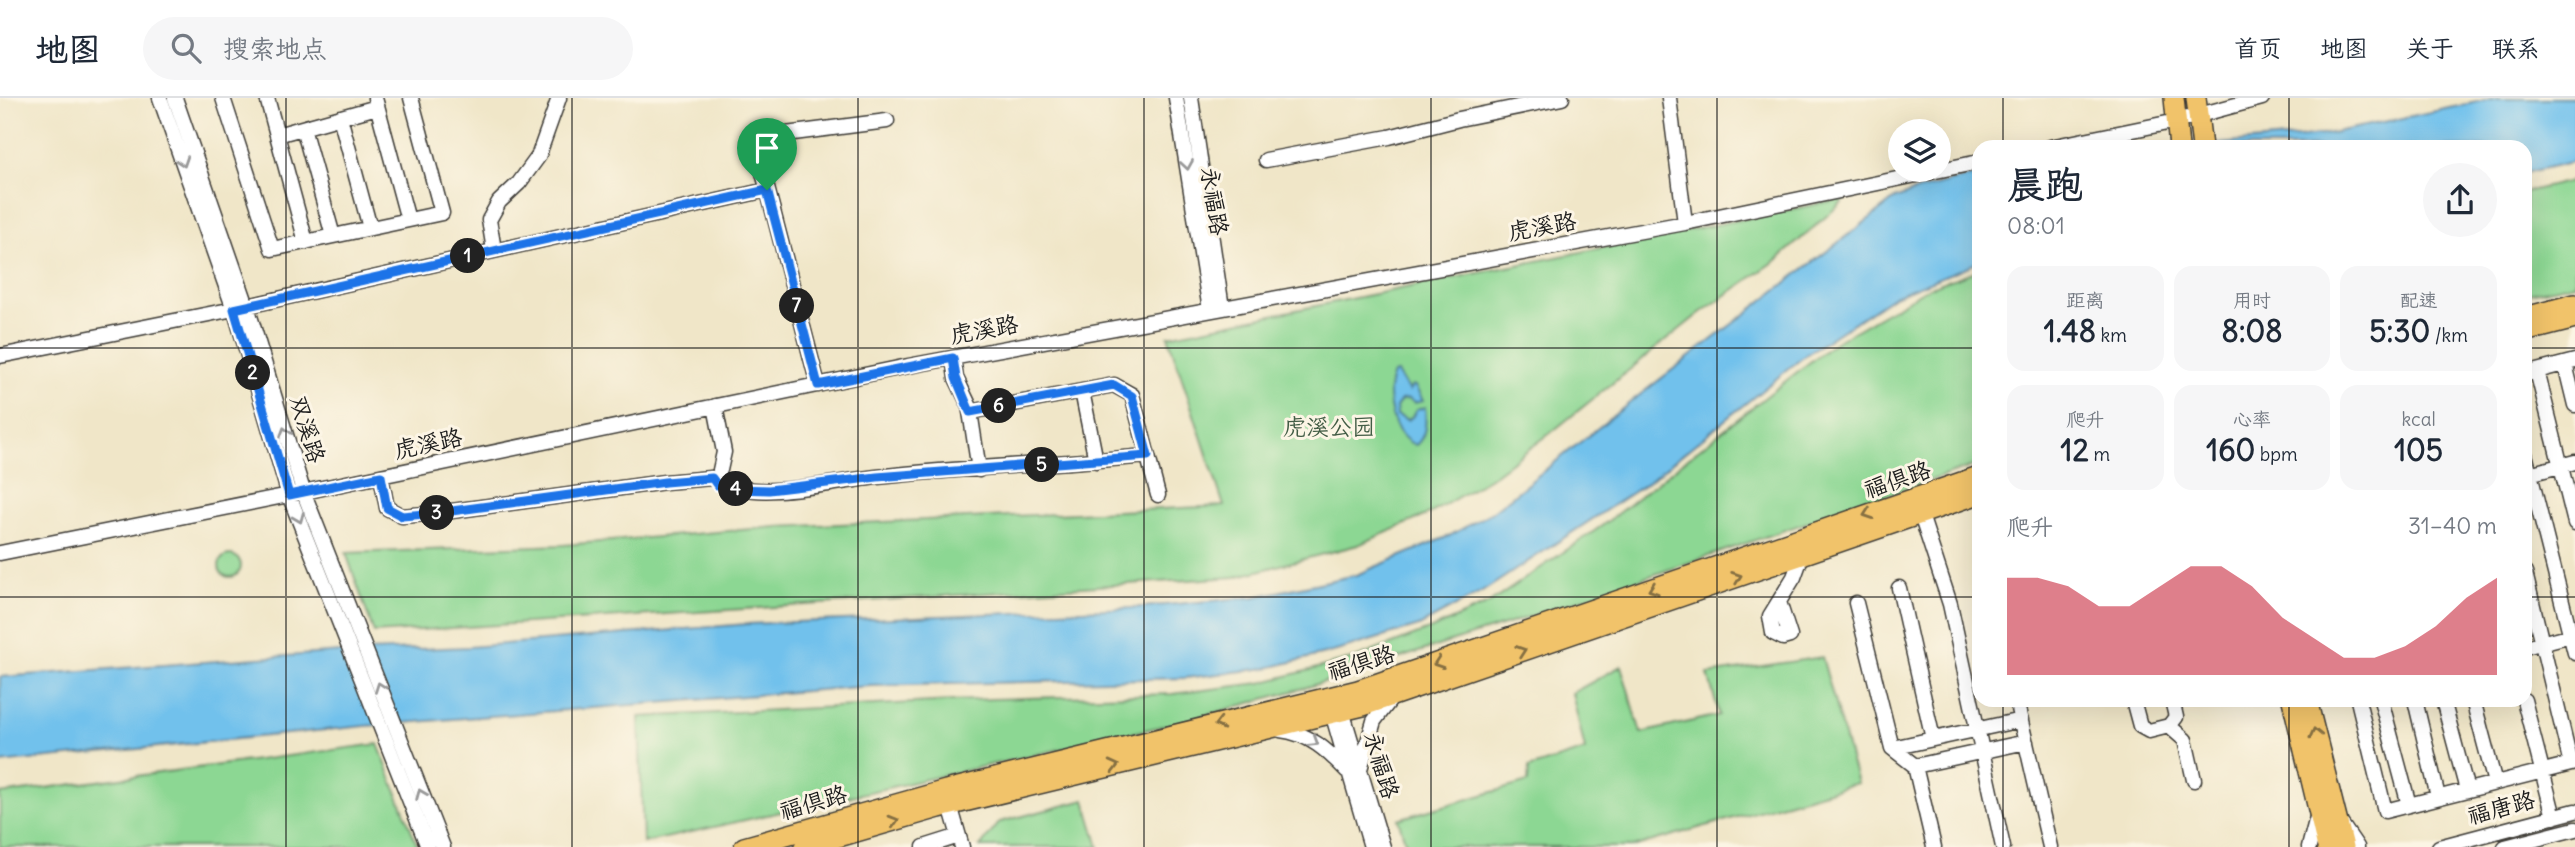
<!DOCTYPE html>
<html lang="zh">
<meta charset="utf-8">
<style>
body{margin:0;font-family:Delius,"LXGW WenKai TC",sans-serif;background:#f6f6f7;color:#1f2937;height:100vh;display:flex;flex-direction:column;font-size:26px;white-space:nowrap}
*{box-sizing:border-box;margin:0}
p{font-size:23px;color:#747a83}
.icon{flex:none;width:38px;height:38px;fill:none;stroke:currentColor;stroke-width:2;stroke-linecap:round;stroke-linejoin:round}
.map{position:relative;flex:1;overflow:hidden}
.drawer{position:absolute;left:1972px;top:42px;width:560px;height:567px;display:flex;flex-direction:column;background:#fff;border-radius:21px;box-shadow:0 7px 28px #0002}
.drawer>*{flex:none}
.fabs{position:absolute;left:1888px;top:21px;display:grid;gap:14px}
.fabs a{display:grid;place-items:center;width:63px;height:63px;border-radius:50%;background:#fff;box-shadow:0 7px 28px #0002;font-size:35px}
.pin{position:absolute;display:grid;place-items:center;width:60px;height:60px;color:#fff;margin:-72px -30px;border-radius:50% 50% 50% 0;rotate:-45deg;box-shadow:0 0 7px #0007}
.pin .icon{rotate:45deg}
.km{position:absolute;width:35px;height:35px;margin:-18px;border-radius:50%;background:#222;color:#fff;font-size:19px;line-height:35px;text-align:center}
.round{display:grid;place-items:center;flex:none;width:74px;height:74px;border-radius:37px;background:#f6f6f7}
.head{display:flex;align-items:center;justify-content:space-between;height:119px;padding:0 35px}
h1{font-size:38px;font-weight:700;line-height:52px}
.metrics{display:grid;grid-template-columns:repeat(3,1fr);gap:10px;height:119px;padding:7px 35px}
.metrics div{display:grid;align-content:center;border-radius:18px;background:#f6f6f7;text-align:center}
.metrics b{font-size:30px;font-weight:700}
.metrics small{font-size:19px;font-weight:400}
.metrics p{font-size:19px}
.chart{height:196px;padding:14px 35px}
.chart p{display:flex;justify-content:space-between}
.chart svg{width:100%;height:126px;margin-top:7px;fill:#d1495b;opacity:.7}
header{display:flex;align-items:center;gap:42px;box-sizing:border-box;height:98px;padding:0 35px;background:#fff;border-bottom:2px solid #e0e1e3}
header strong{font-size:33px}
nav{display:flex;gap:38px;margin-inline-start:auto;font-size:24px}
.search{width:490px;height:63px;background:#f6f6f7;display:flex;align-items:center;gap:18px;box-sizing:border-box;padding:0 24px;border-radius:38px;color:#747a83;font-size:26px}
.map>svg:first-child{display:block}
</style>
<header>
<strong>地图</strong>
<div class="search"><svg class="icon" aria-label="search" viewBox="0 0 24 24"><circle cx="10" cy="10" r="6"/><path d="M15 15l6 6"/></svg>搜索地点</div>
<nav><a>首页</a><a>地图</a><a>关于</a><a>联系</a></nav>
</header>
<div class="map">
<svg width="2575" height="749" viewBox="0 0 2575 749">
<rect width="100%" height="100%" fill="#fcf5e5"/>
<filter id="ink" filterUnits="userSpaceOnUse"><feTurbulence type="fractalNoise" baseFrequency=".0143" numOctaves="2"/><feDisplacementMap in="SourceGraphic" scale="14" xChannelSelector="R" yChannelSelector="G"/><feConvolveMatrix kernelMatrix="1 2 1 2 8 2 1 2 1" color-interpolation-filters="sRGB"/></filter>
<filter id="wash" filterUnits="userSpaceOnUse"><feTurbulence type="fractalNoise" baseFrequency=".00686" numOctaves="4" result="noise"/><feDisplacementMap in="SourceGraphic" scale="28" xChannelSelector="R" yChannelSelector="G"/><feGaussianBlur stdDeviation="1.57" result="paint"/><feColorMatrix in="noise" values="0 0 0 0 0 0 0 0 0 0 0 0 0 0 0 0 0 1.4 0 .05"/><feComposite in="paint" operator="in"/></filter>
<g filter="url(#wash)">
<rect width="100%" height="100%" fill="#f0e6c8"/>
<path fill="#8cd793" stroke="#547a58" stroke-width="2" d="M 2575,82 L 2575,185 L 2525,196 L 2525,94 Z
M 1847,100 L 1777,162 L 1700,215 L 1548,337 L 1490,380 L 1431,415 L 1358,447 L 1235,479 L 374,535 L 346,455 L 563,447 L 776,429 L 1224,408 L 1168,238 Z
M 1979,172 L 1979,366 L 1526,520 L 1311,588 L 1185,623 L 643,745 L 639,619 L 992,601 L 1172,596 L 1260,585 L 1356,560 L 1434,530 L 1488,506 L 1603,427 L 1834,245 L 1930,189 Z
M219 468a11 11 0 1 1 22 0a11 11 0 1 1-22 0Z
M 1822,559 L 1857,685 L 1632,749 L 1407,749 L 1398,721 L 1528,684 L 1529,670 L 1585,652 L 1572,595 L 1621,568 L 1641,635 L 1719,617 L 1708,576 Z
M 378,646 L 418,749 L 0,749 L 0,696 Z
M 1085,702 L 1099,749 L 980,749 L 1000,724 Z"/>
<path fill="#71c1ec" stroke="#466e84" stroke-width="2" d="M 2496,0 L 2575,0 L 2575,63 L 2525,75 L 2525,49 L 2183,49 L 2322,37 Z
M 1979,76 L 1979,164 L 1894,198 L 1807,256 L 1644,387 L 1482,494 L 1419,528 L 1333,554 L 1267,570 L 1185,580 L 870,588 L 365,628 L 0,665 L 0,579 L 341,554 L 469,549 L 747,526 L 1131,510 L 1254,499 L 1356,477 L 1449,438 L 1492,414 L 1637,299 L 1895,101 L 1919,92 Z
M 1397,275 L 1409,293 L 1412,288 L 1415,288 L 1423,303 L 1414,305 L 1409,301 L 1401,302 L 1396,309 L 1397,317 L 1407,322 L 1412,319 L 1416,312 L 1425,309 C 1426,322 1427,338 1416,347 C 1392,340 1383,296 1393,276 Z"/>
</g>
<g filter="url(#ink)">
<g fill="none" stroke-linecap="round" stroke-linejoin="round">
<defs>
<path id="minor" d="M 160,0 L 237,220 L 289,397 L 428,749
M 175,0 L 247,208 L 303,393 L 443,749
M 223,0 L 272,151 L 442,115 L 411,0
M 267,0 L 306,144
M 375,0 L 408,122
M 1176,0 L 1210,212
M 1191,0 L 1222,210
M 1669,0 L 1685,125
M 340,19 L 370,130
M 303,30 L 333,138
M 277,37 L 377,9
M 2050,49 L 2177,23 L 2262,0
M 1266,62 L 1389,39 L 1459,21 L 1562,0
M 494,152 L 489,122 L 499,104 L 519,85 L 538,59 L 559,0
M 0,258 L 234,211 L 767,92
M 953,260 L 956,280 L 969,307 L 979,372
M 2565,266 L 2575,307
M 2537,273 L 2575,425
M 2525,276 L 2575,263
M 818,287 L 758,55 L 770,38 L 887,23
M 1082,293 L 1096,363
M 715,308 L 724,354 L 720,372
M 970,314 L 1114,287 L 1132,297 L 1158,397
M 2525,356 L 2575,555
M 2525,377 L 2575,364
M 381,378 L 387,410 L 402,418 L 437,415 L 665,384 L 711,380
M 724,385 C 760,403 836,383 877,379 C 967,369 1058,366 1148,358
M 1918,408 L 1950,506 L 2003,749
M 0,455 L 289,397 L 908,268 L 1685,125 L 1979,64
M 2525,475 L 2571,666
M 1899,490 L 1933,641
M 1779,504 L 1790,538 L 1783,540 L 1773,535 L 1770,518 L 1794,479 L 1802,457
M 1856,505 L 1892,650 L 1915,668 L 1934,749
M 2525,549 L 2575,536
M 2016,602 L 2050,749
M 2133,602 L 2140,628 L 2149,633 L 2169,628 L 2176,619 L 2172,602
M 2358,602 L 2385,713 L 2575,665
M 2381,602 L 2409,707
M 2415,602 L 2438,699
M 2443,602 L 2467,692
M 2473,602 L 2495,685
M 2524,602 L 2554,719
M 1340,606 L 1383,749
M 1330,608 L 1371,749
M 2169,628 L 2185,642 L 2194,682
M 1280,632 C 1309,635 1328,653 1347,673
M 1892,650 L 2021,622
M 1915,668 L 2026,644
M 1360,671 L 1374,623 L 1393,598
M 948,700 L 962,749
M 2342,727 L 2357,749
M 924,749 L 959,738
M 2309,749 L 2317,719
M 2439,749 L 2575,713
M 2505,749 L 2575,731"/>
<path id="major" d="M 2174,0 L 2179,49
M 2196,0 L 2202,49
M 2525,219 L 2575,206
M 2525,234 L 2575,221
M 2292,602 L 2327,749
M 2307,602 L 2344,749
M 744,749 L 946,692 L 1358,592 L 1979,378
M 804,749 L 939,710 L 1363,608 L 1979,396"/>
</defs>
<use href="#minor" stroke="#3c3a36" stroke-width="17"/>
<use href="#major" stroke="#3c3a36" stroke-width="22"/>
<use href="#minor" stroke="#fff" stroke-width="14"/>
<use href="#major" stroke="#f1c36a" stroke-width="19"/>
</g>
<defs><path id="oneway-chevron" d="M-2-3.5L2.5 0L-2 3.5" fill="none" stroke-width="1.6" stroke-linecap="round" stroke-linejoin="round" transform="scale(1.75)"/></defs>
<g stroke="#999">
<use href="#oneway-chevron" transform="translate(183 64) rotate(71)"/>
<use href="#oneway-chevron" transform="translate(1187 67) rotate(81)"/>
<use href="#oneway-chevron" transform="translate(285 334) rotate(-107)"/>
<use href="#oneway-chevron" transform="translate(299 420) rotate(68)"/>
<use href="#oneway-chevron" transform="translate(380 589) rotate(-110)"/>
<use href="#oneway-chevron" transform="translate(1314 644) rotate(32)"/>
<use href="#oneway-chevron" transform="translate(421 696) rotate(-112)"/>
</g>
<g stroke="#867043">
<use href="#oneway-chevron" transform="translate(1868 416) rotate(161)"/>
<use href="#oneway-chevron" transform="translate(1737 479) rotate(-19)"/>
<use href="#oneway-chevron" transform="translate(1653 491) rotate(161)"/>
<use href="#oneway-chevron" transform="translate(1521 553) rotate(-19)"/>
<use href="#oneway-chevron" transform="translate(1438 565) rotate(161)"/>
<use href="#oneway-chevron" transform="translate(1219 626) rotate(166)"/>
<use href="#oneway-chevron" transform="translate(2315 635) rotate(-103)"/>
<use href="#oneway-chevron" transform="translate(1114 668) rotate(-14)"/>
<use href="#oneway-chevron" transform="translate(894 723) rotate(-16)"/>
</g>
</g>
<g fill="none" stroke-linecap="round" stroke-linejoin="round" filter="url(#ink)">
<defs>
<path id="route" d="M 767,92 L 818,287 L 953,260 L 956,280 L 970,314 L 1114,287 L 1132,298 L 1148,358 L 877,379 L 769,392 L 735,391 L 724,386 L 717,387 L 712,380 L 665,384 L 437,415 L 402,418 L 387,410 L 381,378 L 289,397 L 234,211 Z"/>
</defs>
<use href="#route" stroke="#fff" stroke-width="14"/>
<use href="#route" stroke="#1a73e8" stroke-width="9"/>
</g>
<path fill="none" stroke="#1c1c1c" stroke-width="2" stroke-opacity="0.55" d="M 286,0 L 286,749M 572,0 L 572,749M 858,0 L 858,749M 1144,0 L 1144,749M 1431,0 L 1431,749M 1717,0 L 1717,749M 2003,0 L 2003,49M 2289,0 L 2289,49M 0,250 L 1979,250M 2525,250 L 2575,250M 0,499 L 1979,499M 2525,499 L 2575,499M 2003,602 L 2003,749M 2289,602 L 2289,749"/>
<g text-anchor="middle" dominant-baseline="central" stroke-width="6" stroke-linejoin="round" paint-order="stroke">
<g font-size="23" fill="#1c1c1c" stroke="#fcf5e5">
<text transform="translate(1215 103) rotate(81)">永福路</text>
<text transform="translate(1542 128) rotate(-10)">虎溪路</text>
<text transform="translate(984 231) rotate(-10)">虎溪路</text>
<text transform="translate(308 331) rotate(73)">双溪路</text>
<text transform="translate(428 345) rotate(-12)">虎溪路</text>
<text transform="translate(1897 381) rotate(-19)">福俱路</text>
<text transform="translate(1361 564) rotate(-17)">福俱路</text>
<text transform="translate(1382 667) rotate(73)">永福路</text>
<text transform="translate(813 704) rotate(-16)">福俱路</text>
<text transform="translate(2501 709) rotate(-15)">福唐路</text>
</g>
<g font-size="23" fill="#435d46" stroke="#fcf5e5">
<text x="1329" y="328">虎溪公园</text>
</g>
</g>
</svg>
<div class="fabs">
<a><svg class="icon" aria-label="layers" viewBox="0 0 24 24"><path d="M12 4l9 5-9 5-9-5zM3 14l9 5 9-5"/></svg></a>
</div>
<div class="pin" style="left:767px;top:92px;background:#1e9e55"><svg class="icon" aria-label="arrive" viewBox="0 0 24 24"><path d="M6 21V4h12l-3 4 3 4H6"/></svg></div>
<b class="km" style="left:468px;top:158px">1</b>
<b class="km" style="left:253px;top:275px">2</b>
<b class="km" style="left:437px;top:415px">3</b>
<b class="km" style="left:736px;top:391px">4</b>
<b class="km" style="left:1042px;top:367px">5</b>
<b class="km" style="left:999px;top:308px">6</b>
<b class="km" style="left:797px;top:208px">7</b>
<section class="drawer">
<div class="head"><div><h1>晨跑</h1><p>08:01</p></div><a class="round"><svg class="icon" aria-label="share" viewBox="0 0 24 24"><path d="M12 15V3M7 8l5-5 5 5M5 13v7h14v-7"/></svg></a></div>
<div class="metrics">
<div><p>距离</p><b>1.48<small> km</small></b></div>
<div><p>用时</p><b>8:08</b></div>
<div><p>配速</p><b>5:30<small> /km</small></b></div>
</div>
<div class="metrics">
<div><p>爬升</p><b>12<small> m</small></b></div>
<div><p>心率</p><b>160<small> bpm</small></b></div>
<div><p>kcal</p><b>105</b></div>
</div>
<div class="chart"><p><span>爬升</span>31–40 m</p>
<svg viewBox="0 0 160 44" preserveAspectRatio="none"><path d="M0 44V10L10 10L20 13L30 20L40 20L50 13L60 6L70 6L80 13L90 24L100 31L110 38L120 38L130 34L140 27L150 17L160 10V44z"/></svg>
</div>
</section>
</div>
